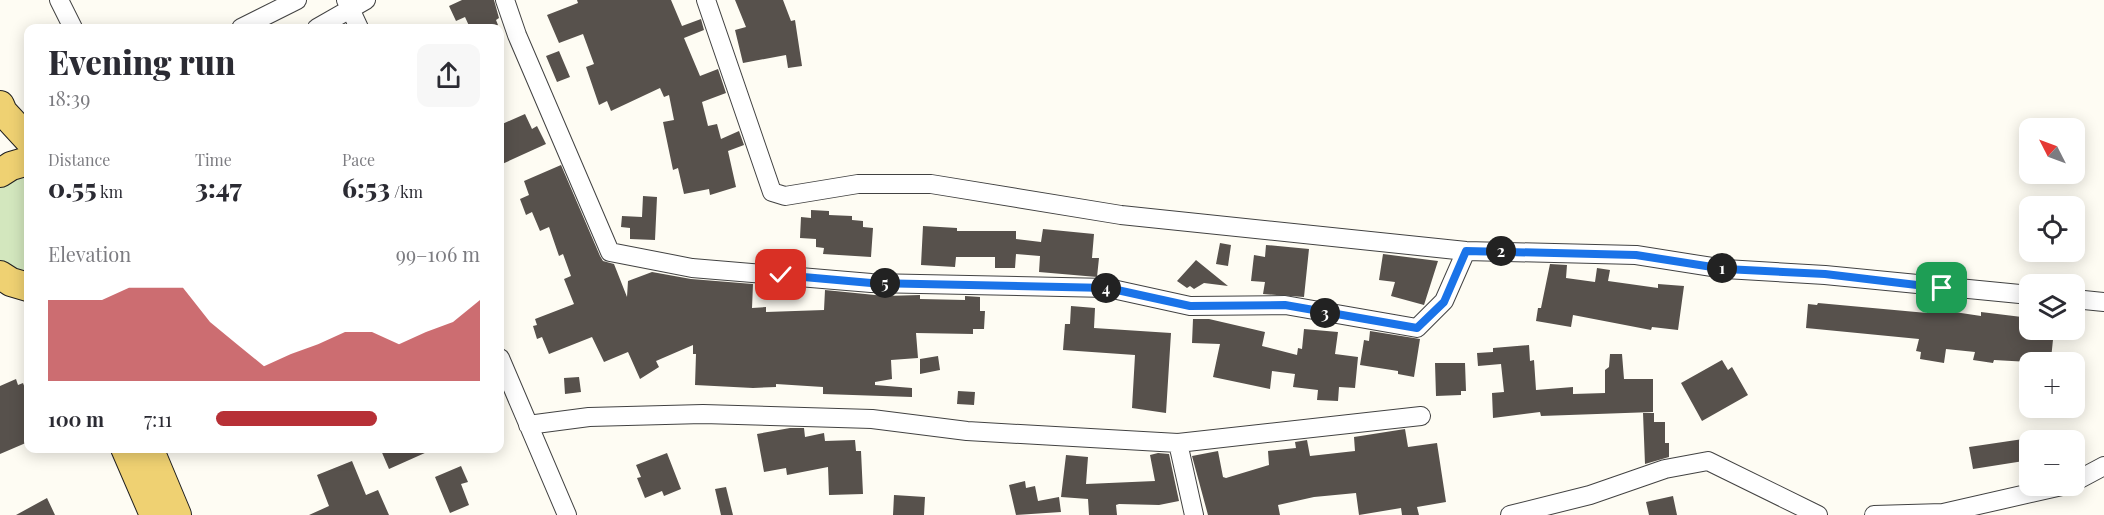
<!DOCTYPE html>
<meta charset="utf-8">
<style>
body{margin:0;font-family:"Playfair Display",serif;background:#f7f7f7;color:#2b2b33;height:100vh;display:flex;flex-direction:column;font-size:22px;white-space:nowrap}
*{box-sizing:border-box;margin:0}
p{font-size:20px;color:#7c7c81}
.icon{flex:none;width:33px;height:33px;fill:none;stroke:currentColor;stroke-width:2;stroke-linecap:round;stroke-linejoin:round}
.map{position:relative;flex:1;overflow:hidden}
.panel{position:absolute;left:24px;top:24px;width:480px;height:429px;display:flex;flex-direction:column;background:#fff;border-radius:12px;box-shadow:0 3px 15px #0003}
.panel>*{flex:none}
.needle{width:39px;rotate:312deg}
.fabs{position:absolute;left:2019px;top:118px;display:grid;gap:12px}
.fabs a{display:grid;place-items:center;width:66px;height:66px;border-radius:12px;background:#fff;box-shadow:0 3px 15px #0003;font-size:30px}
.pin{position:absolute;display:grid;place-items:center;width:51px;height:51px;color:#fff;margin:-26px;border-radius:12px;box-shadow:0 3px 9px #0006}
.km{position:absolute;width:30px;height:30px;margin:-15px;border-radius:50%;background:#222;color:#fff;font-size:16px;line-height:30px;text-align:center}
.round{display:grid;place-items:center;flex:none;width:63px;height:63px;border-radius:12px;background:#f7f7f7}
.summary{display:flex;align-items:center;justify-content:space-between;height:102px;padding:0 24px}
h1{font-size:33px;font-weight:800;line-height:45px}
.metrics{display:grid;grid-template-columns:repeat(3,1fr);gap:9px;height:102px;padding:6px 24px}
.metrics div{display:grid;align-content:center}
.metrics b{font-size:26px;font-weight:800}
.metrics small{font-size:16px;font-weight:400}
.metrics p{font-size:16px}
.chart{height:168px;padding:12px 24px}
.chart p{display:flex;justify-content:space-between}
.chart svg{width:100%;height:108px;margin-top:6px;fill:#b73036;opacity:.7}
ul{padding:0 24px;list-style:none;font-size:20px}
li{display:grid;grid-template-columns:96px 72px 1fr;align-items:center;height:45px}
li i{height:15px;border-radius:8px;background:#b73036}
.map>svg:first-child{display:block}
</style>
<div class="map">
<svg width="2104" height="515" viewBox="0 0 2104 515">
<rect width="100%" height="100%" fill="#fefcf3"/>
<path fill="#d3e7be" d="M 28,168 L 28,280 L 0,267 L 0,182 Z"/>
<path fill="#57514c" d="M 462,0 L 494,0 L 499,18 L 496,20 L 498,25 L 492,28 L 470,28 L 465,17 L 456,21 L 449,6 Z
M 577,0 L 671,0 L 682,26 L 701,19 L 704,30 L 684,38 L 700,76 L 718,69 L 726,93 L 702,102 L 708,126 L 717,124 L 721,139 L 739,131 L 744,145 L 728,151 L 736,187 L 710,195 L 709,189 L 684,194 L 678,168 L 673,170 L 663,122 L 674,120 L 669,95 L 664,97 L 660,88 L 611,111 L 607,101 L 599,105 L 586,67 L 594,64 L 583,34 L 559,43 L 547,15 L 578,3 Z
M 735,0 L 783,0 L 791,21 L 795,20 L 802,66 L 788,68 L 786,55 L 743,63 L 735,30 L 746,27 Z
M 559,51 L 570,77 L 557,82 L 546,56 Z
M 525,114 L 532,129 L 537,126 L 546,144 L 500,165 L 500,125 Z
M 561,165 L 600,256 L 603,261 L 614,264 L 627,297 L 628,281 L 652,272 L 691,279 L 753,284 L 752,308 L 766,307 L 766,312 L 824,310 L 825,290 L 885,296 L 920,295 L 920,299 L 965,300 L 965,296 L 980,297 L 980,311 L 985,311 L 984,329 L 973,329 L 973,334 L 916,333 L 918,358 L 891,360 L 892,379 L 875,382 L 875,385 L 912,388 L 912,397 L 823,394 L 823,387 L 776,384 L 776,387 L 753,388 L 695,385 L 696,354 L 693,354 L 693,345 L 656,361 L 659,367 L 640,379 L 628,352 L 604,362 L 592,337 L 549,354 L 542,337 L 537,339 L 533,326 L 537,325 L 535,319 L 574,304 L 564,279 L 571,276 L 563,254 L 559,256 L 549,227 L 540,231 L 532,212 L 526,215 L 520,199 L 529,195 L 524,181 Z
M 643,196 L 657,197 L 655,240 L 630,239 L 630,228 L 621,227 L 622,216 L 642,217 Z
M 811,210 L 829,211 L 829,215 L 852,216 L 852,220 L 863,221 L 863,227 L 873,228 L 871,257 L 823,254 L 824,248 L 816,247 L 816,239 L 800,238 L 801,217 L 811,218 Z
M 923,226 L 957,228 L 957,231 L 1016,231 L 1016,239 L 1041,242 L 1043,229 L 1094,234 L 1092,258 L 1099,258 L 1097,277 L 1039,272 L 1040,256 L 1016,254 L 1015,268 L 995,268 L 995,257 L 956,257 L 955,267 L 921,265 Z
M 1220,243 L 1231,245 L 1228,266 L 1216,264 Z
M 1266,245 L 1309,249 L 1304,297 L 1263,294 L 1265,282 L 1251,281 L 1254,255 L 1265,257 Z
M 1383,254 L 1438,261 L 1424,305 L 1391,296 L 1395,282 L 1379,280 Z
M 1196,260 L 1228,286 L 1204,283 L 1194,289 L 1190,286 L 1187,288 L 1177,281 Z
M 1550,264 L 1567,265 L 1566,278 L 1595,282 L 1597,268 L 1610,270 L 1608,281 L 1658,288 L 1658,284 L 1684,286 L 1678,330 L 1652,327 L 1651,330 L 1573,315 L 1571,327 L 1536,321 L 1538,308 L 1541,308 Z
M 1818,303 L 1927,313 L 1928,308 L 1981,316 L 1981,312 L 2030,318 L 2030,330 L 2054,330 L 2051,359 L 2049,363 L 1994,360 L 1993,363 L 1973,360 L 1975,352 L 1946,349 L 1944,363 L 1920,359 L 1921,352 L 1916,351 L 1919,339 L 1806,328 L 1808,304 L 1817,305 Z
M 1071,306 L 1095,308 L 1094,328 L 1171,333 L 1166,413 L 1132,408 L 1135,355 L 1063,350 L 1065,324 L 1070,324 Z
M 1193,319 L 1209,319 L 1265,332 L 1262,346 L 1297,355 L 1298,348 L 1302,349 L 1304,329 L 1338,332 L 1335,354 L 1358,357 L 1355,388 L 1339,387 L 1338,401 L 1317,400 L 1318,390 L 1293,387 L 1295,374 L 1272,371 L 1270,389 L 1213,377 L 1220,344 L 1192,343 Z
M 1370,331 L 1420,339 L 1414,377 L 1398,374 L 1398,371 L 1360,365 L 1364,340 L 1369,341 Z
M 1529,345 L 1530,361 L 1534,360 L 1536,390 L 1573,387 L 1573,394 L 1605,393 L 1605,370 L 1609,367 L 1610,354 L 1622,354 L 1624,379 L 1653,379 L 1653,412 L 1541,416 L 1540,412 L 1493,418 L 1492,393 L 1504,392 L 1501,364 L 1478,366 L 1477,353 L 1493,352 L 1493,348 Z
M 938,356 L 940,370 L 920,374 L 920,359 Z
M 1722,360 L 1728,370 L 1732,367 L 1748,395 L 1702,421 L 1681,383 Z
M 1435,363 L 1465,363 L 1466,391 L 1461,391 L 1461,395 L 1436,396 Z
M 579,377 L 581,392 L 565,394 L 564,378 Z
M 16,379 L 18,385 L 23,383 L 28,396 L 25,400 L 28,410 L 28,442 L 0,454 L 0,386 Z
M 958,391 L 975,392 L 974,405 L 957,404 Z
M 1643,413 L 1654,413 L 1654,422 L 1665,422 L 1665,443 L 1669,443 L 1669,457 L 1645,464 Z
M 790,428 L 804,428 L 805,437 L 824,433 L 825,441 L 855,440 L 856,451 L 861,451 L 863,494 L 829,495 L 828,467 L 787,475 L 786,468 L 764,472 L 757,434 Z
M 1405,429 L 1408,447 L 1437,443 L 1446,502 L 1417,507 L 1419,515 L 1402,515 L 1401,508 L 1359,515 L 1356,493 L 1314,497 L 1278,505 L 1280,515 L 1208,515 L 1192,456 L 1218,451 L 1223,477 L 1226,478 L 1269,465 L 1268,451 L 1296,448 L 1295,442 L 1307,440 L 1310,456 L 1355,451 L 1354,437 Z
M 2030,438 L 2030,460 L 1973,469 L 1969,447 Z
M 380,448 L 436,448 L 389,469 Z
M 667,453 L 681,489 L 664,496 L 662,491 L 645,498 L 637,478 L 641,477 L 636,465 Z
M 1158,453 L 1169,454 L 1179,501 L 1159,505 L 1119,504 L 1116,505 L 1117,515 L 1089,515 L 1088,499 L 1061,497 L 1066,455 L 1088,457 L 1086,484 L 1155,481 L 1150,455 Z
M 352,461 L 366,495 L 378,490 L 389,515 L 309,515 L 329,506 L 317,475 Z
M 461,466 L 468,482 L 461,484 L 469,505 L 450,513 L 435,477 Z
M 1025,481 L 1026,488 L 1035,486 L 1038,501 L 1059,497 L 1061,512 L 1016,515 L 1009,485 Z
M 726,487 L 733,515 L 721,515 L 715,489 Z
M 894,495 L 925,497 L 924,515 L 893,515 Z
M 1673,496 L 1677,515 L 1649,515 L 1646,502 Z
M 47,498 L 55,515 L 16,515 Z"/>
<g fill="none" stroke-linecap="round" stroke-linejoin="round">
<defs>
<path id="minor" d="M 59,0 L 73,28
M 346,0 L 359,28
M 505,0 L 517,35 L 610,252 L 692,268 L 871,283 L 1108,288 L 1190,306 L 1285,305 L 1417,328 L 1444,301 L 1466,251
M 706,0 L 772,192 L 785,196 L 858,184 L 931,184 L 1121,215 L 1466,251 L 1636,255 L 1725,269 L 1825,275 L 2030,295
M 241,28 L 297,0
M 317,28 L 366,0
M 2074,299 L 2104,302
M 500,358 L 567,515
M 528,425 L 589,417 L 703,414 L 872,419 L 967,431 L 1178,443 L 1421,416
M 1178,443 L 1194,515
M 2074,482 L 2104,466
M 1510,515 L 1590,495 L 1665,469 L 1708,461 L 1818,515
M 1874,515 L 1943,513 L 2062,486"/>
<path id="primary" d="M 0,105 L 3,112 L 28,139
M 0,173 L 11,166 L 28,161
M 0,275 L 11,282 L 28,287
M 125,448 L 154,515
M 149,448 L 177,515"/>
</defs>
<use href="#minor" stroke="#424242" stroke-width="20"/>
<use href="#primary" stroke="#202020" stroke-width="30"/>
<use href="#minor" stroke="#fff" stroke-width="18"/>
<use href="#primary" stroke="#efd172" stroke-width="28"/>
</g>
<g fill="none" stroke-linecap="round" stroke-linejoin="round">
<defs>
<path id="route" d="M 781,275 L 871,283 L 1108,288 L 1190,306 L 1285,305 L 1417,328 L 1444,302 L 1466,251 L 1636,255 L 1725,269 L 1825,274 L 1942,288"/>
</defs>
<use href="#route" stroke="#fff" stroke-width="12"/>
<use href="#route" stroke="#1a73e8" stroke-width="8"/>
</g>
</svg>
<div class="fabs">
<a><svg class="needle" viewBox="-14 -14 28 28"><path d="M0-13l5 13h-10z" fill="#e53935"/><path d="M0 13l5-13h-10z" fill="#7c7c81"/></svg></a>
<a><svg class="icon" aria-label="locate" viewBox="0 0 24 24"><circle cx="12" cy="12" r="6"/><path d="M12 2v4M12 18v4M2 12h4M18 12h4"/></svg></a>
<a><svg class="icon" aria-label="layers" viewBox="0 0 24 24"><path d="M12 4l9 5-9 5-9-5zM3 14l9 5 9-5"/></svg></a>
<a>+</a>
<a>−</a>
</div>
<div class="pin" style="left:1942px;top:288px;background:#1e9e55"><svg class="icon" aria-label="arrive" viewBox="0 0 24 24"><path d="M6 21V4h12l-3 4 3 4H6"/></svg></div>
<div class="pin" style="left:781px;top:275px;background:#d93025"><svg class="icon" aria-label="check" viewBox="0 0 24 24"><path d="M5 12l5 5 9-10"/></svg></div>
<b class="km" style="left:1722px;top:268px">1</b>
<b class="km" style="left:1501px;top:251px">2</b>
<b class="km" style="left:1325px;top:313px">3</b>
<b class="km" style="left:1106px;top:288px">4</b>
<b class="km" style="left:885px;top:283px">5</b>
<section class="panel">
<div class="summary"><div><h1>Evening run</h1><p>18:39</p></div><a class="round"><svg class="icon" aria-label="share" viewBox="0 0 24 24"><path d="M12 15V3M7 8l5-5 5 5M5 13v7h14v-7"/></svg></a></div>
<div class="metrics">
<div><p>Distance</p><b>0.55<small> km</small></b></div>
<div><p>Time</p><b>3:47</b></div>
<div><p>Pace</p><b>6:53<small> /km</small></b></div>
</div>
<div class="chart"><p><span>Elevation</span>99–106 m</p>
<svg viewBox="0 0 160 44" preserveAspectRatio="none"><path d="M0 44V11L10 11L20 11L30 6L40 6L50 6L60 20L70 29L80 38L90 33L100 29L110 24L120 24L130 29L140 24L150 20L160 11V44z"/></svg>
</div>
<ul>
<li><b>100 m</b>7:11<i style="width:61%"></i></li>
</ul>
</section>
</div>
